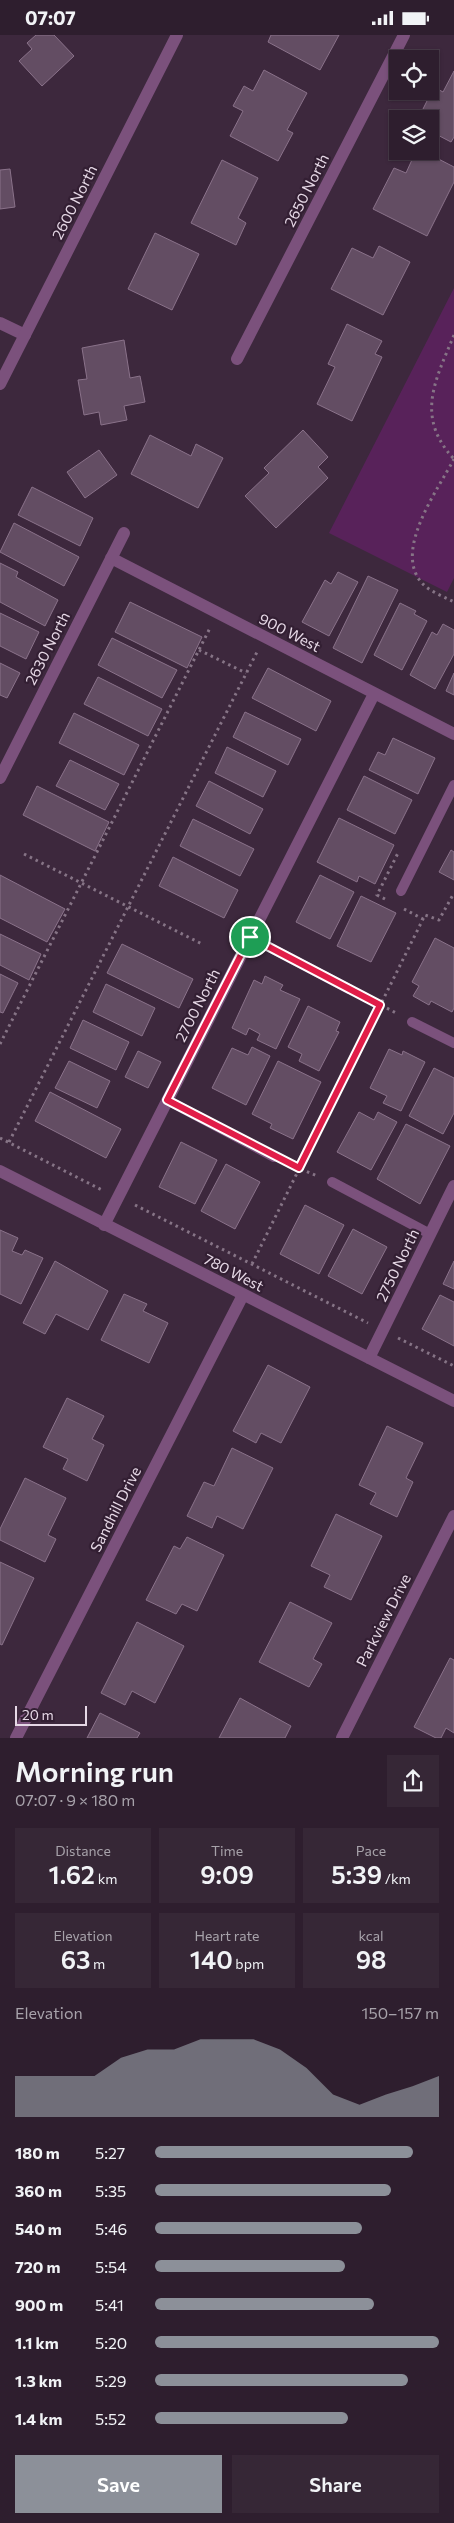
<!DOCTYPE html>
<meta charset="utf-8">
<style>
body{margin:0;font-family:Commissioner,sans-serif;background:#362736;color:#f1f3f6;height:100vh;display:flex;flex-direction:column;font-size:19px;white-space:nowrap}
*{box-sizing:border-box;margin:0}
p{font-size:16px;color:#a7a2aa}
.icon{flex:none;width:28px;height:28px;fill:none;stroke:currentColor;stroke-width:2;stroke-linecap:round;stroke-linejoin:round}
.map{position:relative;height:1703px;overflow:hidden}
.sheet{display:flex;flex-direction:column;background:#2e1e2e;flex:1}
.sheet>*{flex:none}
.buttons{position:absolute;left:389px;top:15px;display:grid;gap:10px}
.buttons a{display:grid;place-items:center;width:50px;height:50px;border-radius:0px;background:#2e1e2e;box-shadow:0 1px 4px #0004,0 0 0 1px #493c4a;font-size:25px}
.scale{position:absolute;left:15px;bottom:12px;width:72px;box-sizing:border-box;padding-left:5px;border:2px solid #e6d8e6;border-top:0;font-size:14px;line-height:18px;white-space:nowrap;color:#e6d8e6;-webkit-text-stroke:4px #331f33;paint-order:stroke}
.pin{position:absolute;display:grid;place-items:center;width:42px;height:42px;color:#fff;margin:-21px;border:2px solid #fff;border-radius:50%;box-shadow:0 1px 5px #0007}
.round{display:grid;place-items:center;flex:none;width:52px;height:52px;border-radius:0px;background:#362736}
.head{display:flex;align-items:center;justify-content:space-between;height:85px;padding:0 15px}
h1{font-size:28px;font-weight:600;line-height:38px}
.stats{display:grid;grid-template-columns:repeat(3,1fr);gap:8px;height:85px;padding:5px 15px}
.stats div{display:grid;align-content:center;border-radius:0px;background:#362736;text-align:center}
.stats b{font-size:25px;font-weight:600}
.stats small{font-size:14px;font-weight:400}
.stats p{font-size:14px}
.chart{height:140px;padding:10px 15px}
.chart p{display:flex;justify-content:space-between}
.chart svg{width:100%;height:90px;margin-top:5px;fill:#8c9099;opacity:.7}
.button{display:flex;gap:10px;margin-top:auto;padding:10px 15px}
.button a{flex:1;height:58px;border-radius:0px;background:#8c9099;color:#fff;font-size:20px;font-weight:600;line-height:58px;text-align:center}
.button a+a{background:#362736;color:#f1f3f6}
ul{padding:0 15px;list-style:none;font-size:16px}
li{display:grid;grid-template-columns:80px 60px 1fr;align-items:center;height:38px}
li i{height:12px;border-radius:6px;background:#8c9099}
.status{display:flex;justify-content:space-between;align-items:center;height:35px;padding:0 25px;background:#2e1e2e;direction:ltr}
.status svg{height:14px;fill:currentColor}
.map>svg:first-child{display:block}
</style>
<div class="status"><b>07:07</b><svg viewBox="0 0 49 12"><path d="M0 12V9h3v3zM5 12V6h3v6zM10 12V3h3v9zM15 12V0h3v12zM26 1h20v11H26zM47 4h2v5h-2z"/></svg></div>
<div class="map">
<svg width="454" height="1703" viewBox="0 0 454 1703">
<rect width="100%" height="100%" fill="#3d283d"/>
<path fill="#58225a" d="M 454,253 L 454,543 L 447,557 L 329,498 Z"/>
<path fill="#634d63" stroke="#8a728a" d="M 36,0 L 54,0 L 74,21 L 42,51 L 19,26 L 32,14 L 27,8 Z
M 271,0 L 339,0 L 320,35 L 268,7 Z
M 264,35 L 307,58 L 287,95 L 293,98 L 278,126 L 230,101 L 243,76 L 233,71 L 244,51 L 253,56 Z
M 454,36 L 454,102 L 451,107 L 430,96 L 430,84 L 418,84 L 434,52 L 443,57 Z
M 416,116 L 423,116 L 454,132 L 454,147 L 427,201 L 373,174 L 394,133 L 406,138 Z
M 222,125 L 258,143 L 238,183 L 246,188 L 236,210 L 191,188 Z
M 10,134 L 15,172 L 0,174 L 0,135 Z
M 155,198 L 199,219 L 172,275 L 128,254 Z
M 379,211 L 410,227 L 383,280 L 331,254 L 352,213 L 373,223 Z
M 347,289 L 382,306 L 375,319 L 382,322 L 352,386 L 317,369 L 335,332 L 328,329 Z
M 124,305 L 130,343 L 140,341 L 145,367 L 124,371 L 127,385 L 101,390 L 99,377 L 84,380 L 78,345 L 87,344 L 82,313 Z
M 303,395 L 328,422 L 318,432 L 328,443 L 276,493 L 245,461 L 269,438 L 264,433 Z
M 150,400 L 191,421 L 196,409 L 223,423 L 198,473 L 131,439 Z
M 99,415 L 117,440 L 85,463 L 67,437 Z
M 32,452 L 93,483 L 80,511 L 18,480 Z
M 14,488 L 79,522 L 64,551 L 0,517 Z
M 0,528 L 18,537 L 16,542 L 58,565 L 45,591 L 0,567 Z
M 338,537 L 358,547 L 329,601 L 302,587 L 325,545 L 331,549 Z
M 368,541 L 398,555 L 362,628 L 333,613 Z
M 130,567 L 202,602 L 187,633 L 115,597 Z
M 400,568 L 416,576 L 414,579 L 427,586 L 402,635 L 374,620 Z
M 0,578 L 39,597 L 26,624 L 0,611 Z
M 443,589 L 454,595 L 454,619 L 435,654 L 410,640 L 432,597 L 437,600 Z
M 112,603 L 177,635 L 162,663 L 98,630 Z
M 0,628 L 20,638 L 7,663 L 0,660 Z
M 268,633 L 331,666 L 316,696 L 252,663 Z
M 454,638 L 454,660 L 446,656 Z
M 98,642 L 162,674 L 148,701 L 84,669 Z
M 245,677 L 301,704 L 288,730 L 233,702 Z
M 74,678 L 139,710 L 124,740 L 59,708 Z
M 393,703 L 435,723 L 418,759 L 369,735 L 378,717 L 385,720 Z
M 227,712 L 276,736 L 263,762 L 215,738 Z
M 70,725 L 119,749 L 105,775 L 56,751 Z
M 364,741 L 412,765 L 395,799 L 347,775 Z
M 209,746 L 263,774 L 250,799 L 196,771 Z
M 37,751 L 109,787 L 95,816 L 23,780 Z
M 339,783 L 394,810 L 375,849 L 359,841 L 357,847 L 317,827 Z
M 193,784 L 254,814 L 240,841 L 180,811 Z
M 451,815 L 454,817 L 454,845 L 439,837 Z
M 173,822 L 238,855 L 224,883 L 159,851 Z
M 0,840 L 65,874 L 47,907 L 0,883 Z
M 320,840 L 354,857 L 330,904 L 296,887 Z
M 361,861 L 396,878 L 371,927 L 337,911 Z
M 0,899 L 41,919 L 29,945 L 0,930 Z
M 435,903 L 454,913 L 454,973 L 452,977 L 431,966 L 429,970 L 413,961 L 419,951 L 412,947 Z
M 122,909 L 193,944 L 179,973 L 107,938 Z
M 0,939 L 18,948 L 3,978 L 0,977 Z
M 265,941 L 283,950 L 280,955 L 300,964 L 276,1014 L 257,1005 L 260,999 L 249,993 L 246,1000 L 232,993 L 254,945 L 262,949 Z
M 106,949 L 155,973 L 142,1001 L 93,977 Z
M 308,971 L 340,987 L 336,996 L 339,997 L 319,1036 L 299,1026 L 302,1019 L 288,1012 Z
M 83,985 L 129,1007 L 116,1035 L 70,1013 Z
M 252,1012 L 270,1021 L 246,1070 L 212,1053 L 232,1013 L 248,1020 Z
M 389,1014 L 402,1020 L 403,1016 L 425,1027 L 401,1076 L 383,1068 L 387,1061 L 370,1053 Z
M 138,1016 L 161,1027 L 148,1053 L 125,1042 Z
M 69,1026 L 110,1046 L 97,1073 L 55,1053 Z
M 278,1026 L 321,1047 L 293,1104 L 270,1093 L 272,1089 L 252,1079 Z
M 434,1033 L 454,1043 L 454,1078 L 443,1099 L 409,1081 Z
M 50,1057 L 121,1094 L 106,1123 L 35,1086 Z
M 359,1077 L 374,1085 L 378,1077 L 397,1087 L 371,1135 L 337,1117 Z
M 406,1089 L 450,1111 L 420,1169 L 377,1144 Z
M 181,1107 L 217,1125 L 195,1169 L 159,1152 Z
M 226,1129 L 260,1147 L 235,1194 L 201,1176 Z
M 305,1170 L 344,1190 L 319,1239 L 280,1219 Z
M 353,1194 L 387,1212 L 362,1259 L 328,1241 Z
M 0,1195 L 18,1203 L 12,1216 L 22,1220 L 25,1215 L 43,1223 L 21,1269 L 0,1259 Z
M 55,1226 L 108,1256 L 88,1295 L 56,1279 L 45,1299 L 23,1288 Z
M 454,1226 L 454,1254 L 443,1249 Z
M 124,1259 L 147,1269 L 143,1276 L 168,1288 L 149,1328 L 101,1305 Z
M 440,1260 L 454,1267 L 454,1311 L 422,1294 Z
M 268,1330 L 310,1352 L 281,1408 L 261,1398 L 256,1408 L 233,1396 Z
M 67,1363 L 104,1381 L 92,1404 L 104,1410 L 87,1446 L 63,1434 L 68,1424 L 43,1412 Z
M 387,1391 L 423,1408 L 406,1443 L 413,1447 L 397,1482 L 370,1469 L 376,1458 L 359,1450 Z
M 232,1413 L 273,1433 L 243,1494 L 217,1481 L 212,1493 L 187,1481 L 204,1447 L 214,1451 Z
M 25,1443 L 66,1463 L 48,1500 L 56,1504 L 45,1527 L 0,1505 L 0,1494 Z
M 336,1479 L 382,1501 L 351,1565 L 324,1552 L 330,1540 L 311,1531 Z
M 187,1502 L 224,1520 L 197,1576 L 182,1569 L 176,1579 L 146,1565 L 174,1511 L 180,1514 Z
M 0,1527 L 34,1543 L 2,1610 L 0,1609 Z
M 290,1567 L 332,1588 L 313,1624 L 322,1629 L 309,1652 L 259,1627 Z
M 137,1587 L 184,1611 L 155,1668 L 132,1656 L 125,1670 L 101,1658 Z
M 450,1623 L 454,1625 L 454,1698 L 446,1693 L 441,1703 L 436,1703 L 414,1692 Z
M 240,1663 L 291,1691 L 285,1703 L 219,1703 Z
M 100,1678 L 140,1698 L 137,1703 L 87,1703 Z"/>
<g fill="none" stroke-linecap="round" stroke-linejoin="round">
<path stroke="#867486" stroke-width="3" stroke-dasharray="2.5 4" stroke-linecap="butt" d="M 454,300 C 435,346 415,382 454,424
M 454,424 C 438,454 399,508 417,541 C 424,555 441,560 454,567
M 199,615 L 246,638
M 24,819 L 202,909
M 385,864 L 377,860 L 398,818
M 404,874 L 423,884
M 364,961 L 398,979
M 0,1009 L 210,593
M 0,1103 L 102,1155
M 9,1107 L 257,617
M 289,1129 L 317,1141
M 135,1170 L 368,1288
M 252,1229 L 425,880 L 439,885 L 454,858
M 398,1303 L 454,1331"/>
<path stroke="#7b517c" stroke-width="10" d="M 401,856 L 454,750
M 250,902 L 349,954
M 412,987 L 454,1008
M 167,1065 L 274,1122
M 332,1147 L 430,1199"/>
<path stroke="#7b517c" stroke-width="12" d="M 0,288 L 25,300
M 237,324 L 404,0
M 111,523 L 454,699
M 0,743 L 124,498
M 0,1136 L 454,1366
M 104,1190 L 374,659
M 369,1323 L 454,1151
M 16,1703 L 243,1260
M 342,1703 L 454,1481"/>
<path stroke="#7b517c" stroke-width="12" d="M 0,349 L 177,0"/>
</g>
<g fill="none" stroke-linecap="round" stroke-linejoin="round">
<defs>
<path id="route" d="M 250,902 L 380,970 L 299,1133 L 167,1065 Z"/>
</defs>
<use href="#route" stroke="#fff" stroke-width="10"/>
<use href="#route" stroke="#e11d48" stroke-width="6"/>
</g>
<g text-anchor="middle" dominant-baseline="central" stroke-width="4.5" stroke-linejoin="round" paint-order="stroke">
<g font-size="15" fill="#e6d8e6" stroke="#331f33">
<text transform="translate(306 155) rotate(-63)">2650 North</text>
<text transform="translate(74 167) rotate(-63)">2600 North</text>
<text transform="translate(290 597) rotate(27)">900 West</text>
<text transform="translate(47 613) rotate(-63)">2630 North</text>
<text transform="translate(197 970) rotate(-63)">2700 North</text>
<text transform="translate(397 1230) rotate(-64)">2750 North</text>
<text transform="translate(234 1237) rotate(27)">780 West</text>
<text transform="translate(115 1474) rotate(-63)">Sandhill Drive</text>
<text transform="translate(383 1585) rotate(-63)">Parkview Drive</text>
</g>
</g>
</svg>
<div class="buttons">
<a><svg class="icon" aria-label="locate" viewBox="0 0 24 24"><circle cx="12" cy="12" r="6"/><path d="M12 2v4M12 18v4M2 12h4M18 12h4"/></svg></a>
<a><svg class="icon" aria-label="layers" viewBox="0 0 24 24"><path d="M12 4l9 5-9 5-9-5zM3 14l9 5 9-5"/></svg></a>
</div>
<div class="scale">20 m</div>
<div class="pin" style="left:250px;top:902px;background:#1e9e55"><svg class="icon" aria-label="arrive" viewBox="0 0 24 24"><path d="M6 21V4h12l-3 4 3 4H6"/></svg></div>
</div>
<section class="sheet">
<div class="head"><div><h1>Morning run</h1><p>07:07 · 9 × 180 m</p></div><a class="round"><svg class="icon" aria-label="share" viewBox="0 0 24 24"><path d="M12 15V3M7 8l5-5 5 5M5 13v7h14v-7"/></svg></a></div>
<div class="stats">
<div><p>Distance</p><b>1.62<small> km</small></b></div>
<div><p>Time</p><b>9:09</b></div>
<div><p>Pace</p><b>5:39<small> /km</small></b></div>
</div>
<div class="stats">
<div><p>Elevation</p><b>63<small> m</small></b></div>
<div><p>Heart rate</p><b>140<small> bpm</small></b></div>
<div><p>kcal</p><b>98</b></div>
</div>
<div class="chart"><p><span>Elevation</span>150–157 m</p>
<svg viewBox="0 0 160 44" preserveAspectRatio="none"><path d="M0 44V24L10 24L20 24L30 24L40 15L50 11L60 11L70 6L80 6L90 6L100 11L110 20L120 33L130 38L140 33L150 29L160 24V44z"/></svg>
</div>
<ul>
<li><b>180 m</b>5:27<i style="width:91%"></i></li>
<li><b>360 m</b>5:35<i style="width:83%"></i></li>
<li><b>540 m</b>5:46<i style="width:73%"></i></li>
<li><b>720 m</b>5:54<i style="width:67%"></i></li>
<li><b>900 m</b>5:41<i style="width:77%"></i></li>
<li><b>1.1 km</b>5:20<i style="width:100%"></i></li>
<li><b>1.3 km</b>5:29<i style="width:89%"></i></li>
<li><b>1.4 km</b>5:52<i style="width:68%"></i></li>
</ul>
<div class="button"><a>Save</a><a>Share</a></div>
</section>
